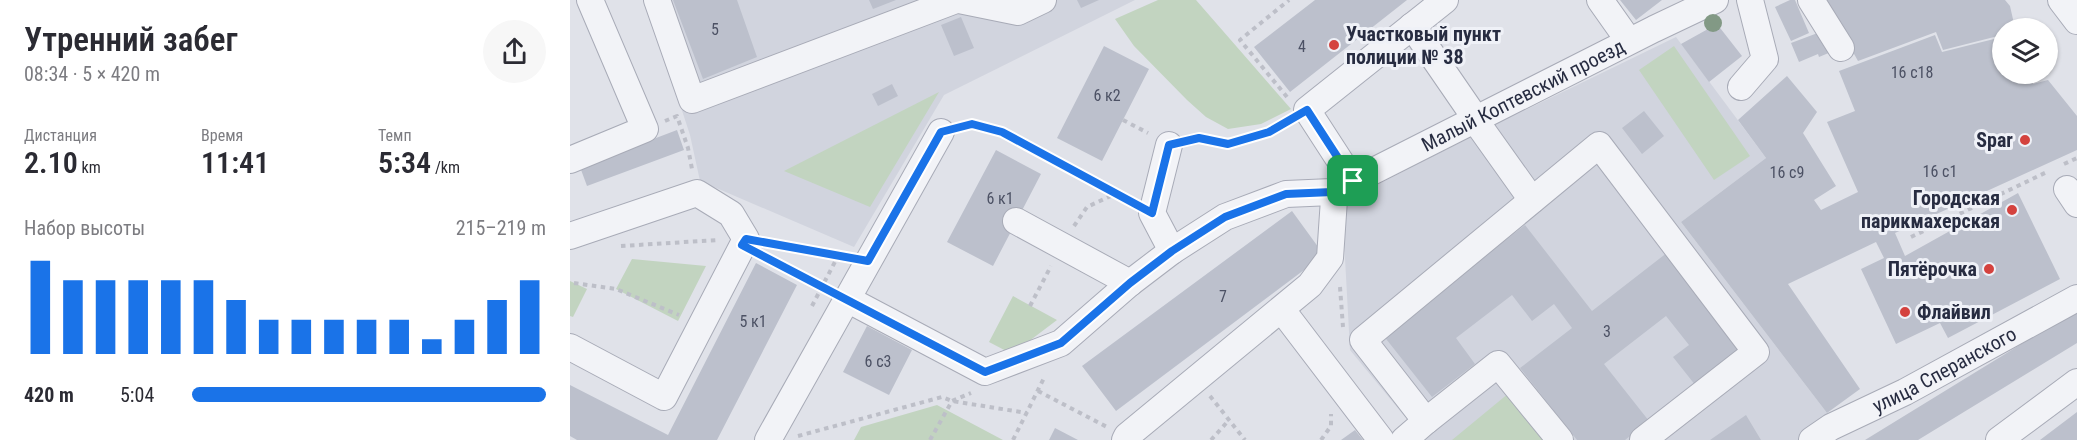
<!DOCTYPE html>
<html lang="ru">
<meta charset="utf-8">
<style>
body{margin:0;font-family:"Roboto Condensed",sans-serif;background:#f7f7f7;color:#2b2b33;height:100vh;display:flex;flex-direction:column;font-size:22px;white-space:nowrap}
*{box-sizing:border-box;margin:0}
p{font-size:20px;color:#7c7c81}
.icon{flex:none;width:33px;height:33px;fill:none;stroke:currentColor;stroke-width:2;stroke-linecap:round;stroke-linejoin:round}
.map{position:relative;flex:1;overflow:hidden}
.side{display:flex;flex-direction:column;background:#fff;width:570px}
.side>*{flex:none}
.controls{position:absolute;left:1422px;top:18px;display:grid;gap:12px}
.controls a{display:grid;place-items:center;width:66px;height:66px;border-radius:50%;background:#fff;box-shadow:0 2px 4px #0004;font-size:30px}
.pin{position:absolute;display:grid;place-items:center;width:51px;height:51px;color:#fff;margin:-26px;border-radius:12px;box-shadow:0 3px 9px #0006}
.round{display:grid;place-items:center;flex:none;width:63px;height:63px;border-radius:32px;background:#f7f7f7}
.overview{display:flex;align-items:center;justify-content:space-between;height:102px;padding:0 24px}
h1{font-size:33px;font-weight:600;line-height:45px}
.metrics{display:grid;grid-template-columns:repeat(3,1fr);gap:9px;height:102px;padding:6px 24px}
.metrics div{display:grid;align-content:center}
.metrics b{font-size:30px;font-weight:600}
.metrics small{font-size:16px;font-weight:400}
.metrics p{font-size:16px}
.chart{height:168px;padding:12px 24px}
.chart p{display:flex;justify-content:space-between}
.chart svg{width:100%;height:108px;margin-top:6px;stroke:#1a73e8;stroke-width:6}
ul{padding:0 24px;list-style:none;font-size:20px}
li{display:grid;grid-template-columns:96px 72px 1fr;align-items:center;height:45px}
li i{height:15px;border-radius:8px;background:#1a73e8}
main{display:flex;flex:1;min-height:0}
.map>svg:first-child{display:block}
</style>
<main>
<section class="side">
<div class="overview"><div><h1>Утренний забег</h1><p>08:34 · 5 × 420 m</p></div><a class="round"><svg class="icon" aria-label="share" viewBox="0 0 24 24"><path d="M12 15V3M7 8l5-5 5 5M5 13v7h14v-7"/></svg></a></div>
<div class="metrics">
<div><p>Дистанция</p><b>2.10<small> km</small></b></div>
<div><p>Время</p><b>11:41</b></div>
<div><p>Темп</p><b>5:34<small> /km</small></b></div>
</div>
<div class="chart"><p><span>Набор высоты</span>215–219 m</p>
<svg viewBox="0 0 160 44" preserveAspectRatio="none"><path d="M5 44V6M15 44V14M25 44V14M35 44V14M45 44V14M55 44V14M65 44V22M75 44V30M85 44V30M95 44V30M105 44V30M115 44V30M125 44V38M135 44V30M145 44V22M155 44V14"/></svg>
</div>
<ul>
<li><b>420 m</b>5:04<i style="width:100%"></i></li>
</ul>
</section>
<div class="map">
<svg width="1507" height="440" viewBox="0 0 1507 440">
<rect width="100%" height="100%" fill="#e0e2e9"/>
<path fill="#d1d4de" d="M 76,0 L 565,0 L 374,95 L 284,247 L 130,181 L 120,135 Z
M 1106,37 L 1196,158 L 1111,222 L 1257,413 L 1261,427 L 1259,440 L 854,440 L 780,350 L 772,203 L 912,131 Z"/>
<path fill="#c2d4c0" d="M 588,0 L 626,0 L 721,109 L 691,124 L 658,129 L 636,117 L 617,100 L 564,46 L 545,19 Z
M 1104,46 L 1180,156 L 1144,180 L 1069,70 Z
M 369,92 L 300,207 L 214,171 Z
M 62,259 L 136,266 L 108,321 L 46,289 Z
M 0,281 L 17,289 L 3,317 L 0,316 Z
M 443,296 L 487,320 L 442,354 L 419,342 Z
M 939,393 L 978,440 L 882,440 Z
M 367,405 L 433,440 L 284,440 L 291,427 Z"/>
<path fill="#bcc0cc" d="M 103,0 L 167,0 L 187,57 L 133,79 Z
M 299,0 L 326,0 L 303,9 Z
M 507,0 L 529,0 L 511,8 Z
M 745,0 L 837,0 L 720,92 L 684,47 Z
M 1050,0 L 1092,0 L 1066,20 Z
M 1220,0 L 1225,0 L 1239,33 L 1221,41 L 1205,7 Z
M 1254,0 L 1435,0 L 1440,6 L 1445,28 L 1432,28 L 1432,35 L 1373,50 L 1366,32 L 1288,61 Z
M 391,17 L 404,48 L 384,56 L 371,25 Z
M 1147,24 L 1172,56 L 1139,82 L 1111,44 Z
M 1253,31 L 1261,52 L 1249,57 L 1248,54 L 1229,62 L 1221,43 Z
M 1365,35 L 1372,52 L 1432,37 L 1432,74 L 1458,74 L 1463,84 L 1478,80 L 1507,116 L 1507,150 L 1325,233 L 1335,256 L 1448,193 L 1490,279 L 1378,338 L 1370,323 L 1326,344 L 1291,269 L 1314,258 L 1306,242 L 1218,284 L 1290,389 L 1257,413 L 1111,222 L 1196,158 L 1168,120 L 1217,76 L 1247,112 L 1233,133 L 1266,186 L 1244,200 L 1251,210 L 1288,192 L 1257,122 L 1285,111 L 1269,71 Z
M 534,46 L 579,69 L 532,161 L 487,138 Z
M 322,84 L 328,96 L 308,106 L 302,94 Z
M 1074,111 L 1094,136 L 1072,154 L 1052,128 Z
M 107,130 L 114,150 L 17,186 L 10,167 Z
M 426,150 L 471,174 L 423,266 L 377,242 Z
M 722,211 L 754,255 L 546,411 L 512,366 Z
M 955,225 L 1022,311 L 1098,252 L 1174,349 L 1126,386 L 1103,357 L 1119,345 L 1096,316 L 1034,364 L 1079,421 L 1055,440 L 1007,440 L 950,368 L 1002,328 L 984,304 L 962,321 L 942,295 L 886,338 L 905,364 L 862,397 L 813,335 Z
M 186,263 L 227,285 L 147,440 L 7,440 L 0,436 L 0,385 L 98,435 Z
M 1507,310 L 1507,343 L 1348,440 L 1295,440 Z
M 297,326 L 342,350 L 319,395 L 273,372 Z
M 1507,412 L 1507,440 L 1470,440 Z
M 1176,415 L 1191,440 L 1140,440 Z
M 485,428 L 508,440 L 479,440 Z
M 785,430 L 793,440 L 771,440 Z"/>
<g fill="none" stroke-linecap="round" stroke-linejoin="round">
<defs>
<g id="minor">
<path d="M 87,0 L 122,100 L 386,0"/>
<path d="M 389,0 L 448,12 L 473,0"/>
<path d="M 1030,0 L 1059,41"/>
<path d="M 1241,0 L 1271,48"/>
<path d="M 1491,0 L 1507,21"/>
<path d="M 842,26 L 906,119"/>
<path d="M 1171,87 L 1195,59 L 1180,0"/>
<path d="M 905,120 L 962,200"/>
<path d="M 599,145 L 582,213 L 602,251"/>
<path d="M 0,160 L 75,129 L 20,0"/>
<path d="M 783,181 L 737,110 L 875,0"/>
<path d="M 1497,189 L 1507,204"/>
<path d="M 446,221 L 560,283"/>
<path d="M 0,236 L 127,193 L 161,214 L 176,239 L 94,397 L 0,347"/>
<path id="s1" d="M 277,299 L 415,372 L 491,343 L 560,283 L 602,251 L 655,217 L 716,194 L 762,192 L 1084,29 L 1145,0"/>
<path d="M 712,310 L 811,440"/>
<path d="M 198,440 L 371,132"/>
<path d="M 555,440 L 557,436 L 740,285 L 760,258 L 764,199 L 762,192"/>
<path d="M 834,440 L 856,421"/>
<path d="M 990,440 L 928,364 L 856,421 L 793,340 L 1029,145 L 1186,352 L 1073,440"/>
<path id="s2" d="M 1242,440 L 1261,427 L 1335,392 L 1507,298"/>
<path d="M 1429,440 L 1507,382"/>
</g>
</defs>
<use href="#minor" stroke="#a8abb7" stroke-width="28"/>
<path stroke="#bdbfc8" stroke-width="4" stroke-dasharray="4.5 4.5" stroke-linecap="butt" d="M 717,97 L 670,40 L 719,0
M 553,120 L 578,133
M 95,121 L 107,116 L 118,148 L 122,169
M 392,126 L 402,124 L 432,132 L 545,194
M 621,140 C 634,137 645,145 658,144 C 672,144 704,129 716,122
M 1494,164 L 1507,158
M 504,226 L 517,207 L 545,194 L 560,201
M 1341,237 L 1479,171
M 198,242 L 276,256
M 51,246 L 148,240
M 195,257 L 255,287
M 4,283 L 46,289 L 109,315
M 770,287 L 773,327
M 242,306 L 269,254
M 460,306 L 481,266
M 468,391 L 537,427
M 640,396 L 675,440
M 228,436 L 372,397 L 382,401 L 457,413
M 360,440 L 382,401 L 401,393
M 443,440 L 475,376
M 641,440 L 659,420
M 751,440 L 761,426 L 761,414"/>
<use href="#minor" stroke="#f2f3f7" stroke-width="26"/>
</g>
<circle fill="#829985" cx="1143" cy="23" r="9"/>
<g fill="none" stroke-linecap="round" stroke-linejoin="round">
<defs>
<path id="route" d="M 737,110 L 783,181 L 762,192 L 716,194 L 655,217 L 602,251 L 560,283 L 491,343 L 415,372 L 172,245 L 176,239 L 298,261 L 371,132 L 402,124 L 432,132 L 582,213 L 599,145 L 629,138 L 658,144 L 699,132 Z"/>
</defs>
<use href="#route" stroke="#fff" stroke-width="12"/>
<use href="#route" stroke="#1a73e8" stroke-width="8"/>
</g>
<g fill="#d4423e" stroke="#eff1f7" stroke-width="2">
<circle cx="764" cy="45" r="6"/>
<circle cx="1455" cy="140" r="6"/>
<circle cx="1442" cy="210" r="6"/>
<circle cx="1419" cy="269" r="6"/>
<circle cx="1335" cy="312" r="6"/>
</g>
<g text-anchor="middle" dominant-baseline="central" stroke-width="6" stroke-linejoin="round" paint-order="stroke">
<g font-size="16" fill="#4c5164">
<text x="145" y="29">5</text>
<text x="732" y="46">4</text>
<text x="1342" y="72">16 с18</text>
<text x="537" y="95">6 к2</text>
<text x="1370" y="171">16 с1</text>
<text x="1217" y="172">16 с9</text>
<text x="430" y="198">6 к1</text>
<text x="653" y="296">7</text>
<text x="183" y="321">5 к1</text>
<text x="1037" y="331">3</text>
<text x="308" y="361">6 с3</text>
</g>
<g font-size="20" font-weight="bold" fill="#272c41" stroke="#eff1f7" text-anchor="end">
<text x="776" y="34" text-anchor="start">Участковый пункт<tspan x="776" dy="23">полиции № 38</tspan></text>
<text x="1443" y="140">Spar</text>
<text x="1430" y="198">Городская<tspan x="1430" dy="23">парикмахерская</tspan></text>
<text x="1407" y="269">Пятёрочка</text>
<text x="1347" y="312" text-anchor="start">Флайвил</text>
</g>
<g font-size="20" fill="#272c41" stroke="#eff1f7">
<text stroke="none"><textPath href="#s1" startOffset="770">Малый Коптевский проезд</textPath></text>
<text stroke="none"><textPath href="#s2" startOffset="150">улица Сперанского</textPath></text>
</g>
</g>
</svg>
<div class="controls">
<a><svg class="icon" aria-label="layers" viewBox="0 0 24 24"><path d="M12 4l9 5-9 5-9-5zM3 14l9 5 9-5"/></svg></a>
</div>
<div class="pin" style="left:783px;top:181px;background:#1e9e55"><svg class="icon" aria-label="arrive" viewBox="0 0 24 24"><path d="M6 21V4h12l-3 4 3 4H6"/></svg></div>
</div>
</main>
